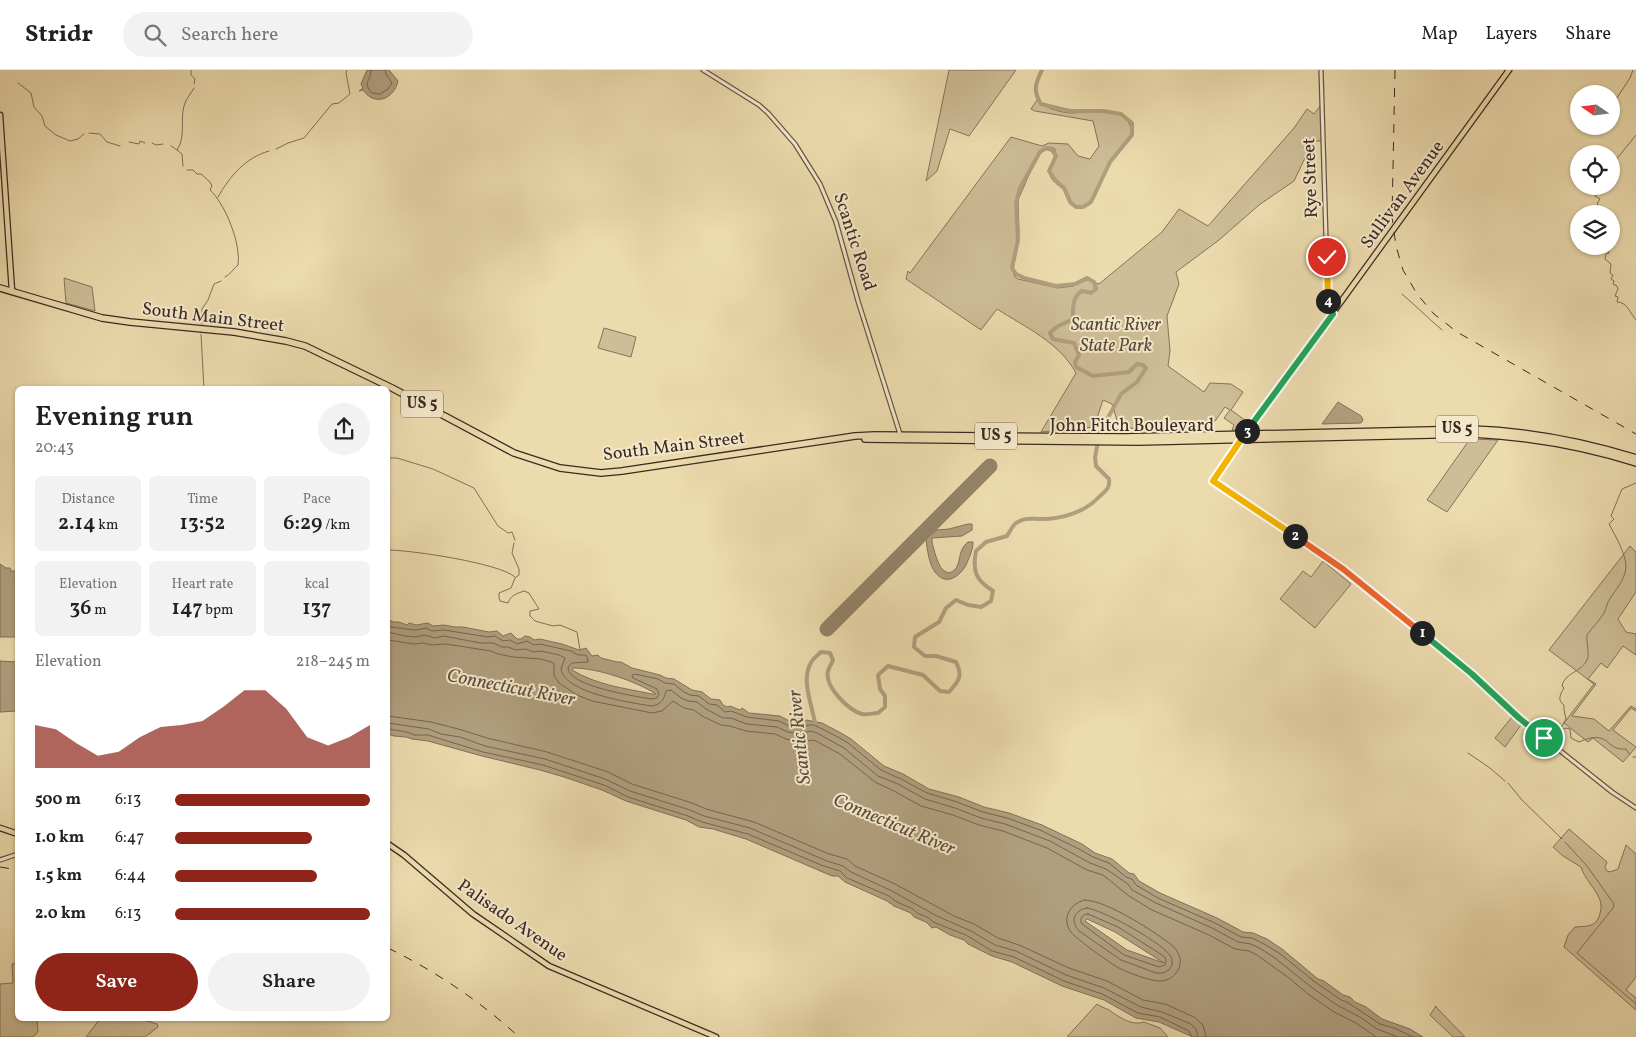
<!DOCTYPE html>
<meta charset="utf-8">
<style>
body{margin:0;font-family:Vollkorn,serif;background:#f2f2f2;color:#202124;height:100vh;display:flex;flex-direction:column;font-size:19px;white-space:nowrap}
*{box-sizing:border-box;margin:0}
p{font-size:16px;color:#757577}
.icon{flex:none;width:28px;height:28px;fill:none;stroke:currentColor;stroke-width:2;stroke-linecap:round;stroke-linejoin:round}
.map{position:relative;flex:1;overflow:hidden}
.sheet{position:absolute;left:15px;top:316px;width:375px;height:635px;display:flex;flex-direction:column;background:#fff;border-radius:8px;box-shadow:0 1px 4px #0004}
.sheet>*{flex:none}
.needle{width:32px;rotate:284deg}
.tools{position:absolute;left:1570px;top:15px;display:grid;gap:10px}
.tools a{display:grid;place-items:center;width:50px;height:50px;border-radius:50%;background:#fff;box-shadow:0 1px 4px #0004;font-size:25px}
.pin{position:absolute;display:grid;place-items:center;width:42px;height:42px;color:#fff;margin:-21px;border:2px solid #fff;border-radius:50%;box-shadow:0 1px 5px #0007}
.km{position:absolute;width:25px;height:25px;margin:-12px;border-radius:50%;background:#222;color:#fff;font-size:14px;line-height:25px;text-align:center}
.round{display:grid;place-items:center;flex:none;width:52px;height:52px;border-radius:26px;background:#f2f2f2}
.summary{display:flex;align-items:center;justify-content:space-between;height:85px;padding:0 20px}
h1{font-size:28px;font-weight:600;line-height:38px}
.metrics{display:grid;grid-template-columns:repeat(3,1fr);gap:8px;height:85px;padding:5px 20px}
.metrics div{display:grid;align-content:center;border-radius:8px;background:#f2f2f2;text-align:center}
.metrics b{font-size:21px;font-weight:600}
.metrics small{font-size:14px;font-weight:400}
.metrics p{font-size:14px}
.chart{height:140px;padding:10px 20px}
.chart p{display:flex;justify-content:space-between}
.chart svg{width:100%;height:90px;margin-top:5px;fill:#8f2418;opacity:.7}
.primary-button{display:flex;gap:10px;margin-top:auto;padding:10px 20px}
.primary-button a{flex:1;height:58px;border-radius:30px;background:#8f2418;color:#fff;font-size:20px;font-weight:600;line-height:58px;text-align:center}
.primary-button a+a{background:#f2f2f2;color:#202124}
ul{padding:0 20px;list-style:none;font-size:16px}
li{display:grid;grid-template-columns:80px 60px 1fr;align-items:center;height:38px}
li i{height:12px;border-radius:6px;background:#8f2418}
header{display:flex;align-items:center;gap:30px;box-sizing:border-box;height:70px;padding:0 25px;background:#fff;border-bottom:1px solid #e0e0e0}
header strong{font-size:24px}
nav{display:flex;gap:28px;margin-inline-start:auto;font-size:18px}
.search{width:350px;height:45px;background:#f2f2f2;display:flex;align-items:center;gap:12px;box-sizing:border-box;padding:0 18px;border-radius:28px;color:#757577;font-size:19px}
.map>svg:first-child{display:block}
</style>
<header>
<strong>Stridr</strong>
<div class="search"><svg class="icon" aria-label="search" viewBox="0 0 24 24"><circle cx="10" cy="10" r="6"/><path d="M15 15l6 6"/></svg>Search here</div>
<nav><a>Map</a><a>Layers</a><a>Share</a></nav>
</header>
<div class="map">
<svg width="1636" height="967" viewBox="0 0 1636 967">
<rect width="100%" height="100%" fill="#ecdbad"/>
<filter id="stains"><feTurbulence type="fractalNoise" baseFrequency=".004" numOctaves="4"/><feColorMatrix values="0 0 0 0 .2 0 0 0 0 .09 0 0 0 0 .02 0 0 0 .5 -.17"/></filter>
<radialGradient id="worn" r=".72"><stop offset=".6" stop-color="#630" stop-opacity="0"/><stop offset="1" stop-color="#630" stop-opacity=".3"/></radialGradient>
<path fill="#cebd96" stroke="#85735c" d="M 949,0 L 1016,0 L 969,66 L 950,59 L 937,101 L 926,111 Z
M 1037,30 C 1046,38 1058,42 1070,43 C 1084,43 1118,37 1128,51 C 1129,53 1131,58 1133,61 C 1129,73 1117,82 1110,92 C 1104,101 1091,147 1074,134 C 1070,131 1071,128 1068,124 C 1063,117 1053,114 1050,105 C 1047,96 1056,90 1055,79 C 1048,75 1044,78 1039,82 L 1018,130 L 1019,161 L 1013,201 L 1015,207 L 1018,209 L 1058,218 L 1073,216 L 1087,210 L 1099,214 L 1162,162 L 1179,139 L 1208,156 L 1294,58 L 1307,39 L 1314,44 L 1321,35 L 1322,71 L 1313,71 L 1294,111 L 1259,135 L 1219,170 L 1176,202 L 1179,214 L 1167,246 L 1170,281 L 1168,296 L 1204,322 L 1210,313 L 1231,314 L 1243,322 L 1231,340 L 1249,353 C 1244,359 1240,360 1232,360 L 1234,355 L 1224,348 L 1230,340 L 1225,337 L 1215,351 C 1201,351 1190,353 1179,362 L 1151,357 L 1150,360 L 1119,357 L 1112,334 L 1103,330 L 1094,357 L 1041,362 L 1076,303 C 1059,272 1025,257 997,239 L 981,260 L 906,209 L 908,201 L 910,203 L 1011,67 L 1042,76 L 1049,73 L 1068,74 L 1078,86 L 1090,89 L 1099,76 L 1093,51 L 1035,41 L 1031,39 Z
M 64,208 L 92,217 L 95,241 L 66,233 Z
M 604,258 L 636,267 L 631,287 L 598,278 Z
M 1470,369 L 1498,370 L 1447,442 L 1427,430 Z
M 1630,476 L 1636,482 L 1636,522 L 1618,549 L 1626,562 L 1636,564 L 1636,585 L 1623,576 L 1607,598 L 1601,593 L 1588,609 L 1596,614 L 1572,646 L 1594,649 L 1609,661 L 1631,636 L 1636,639 L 1636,641 L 1631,638 L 1613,660 L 1636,677 L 1623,692 L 1593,668 L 1588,672 L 1564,653 L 1594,614 L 1549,580 Z
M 1323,491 L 1351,514 L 1315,558 L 1280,529 L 1303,501 L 1311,507 Z
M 1512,647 L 1521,655 L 1505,677 L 1495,668 Z
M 1569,759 L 1607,792 L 1605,797 L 1607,801 L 1610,802 L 1618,799 L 1626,775 L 1636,784 L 1636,907 L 1626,920 L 1636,928 L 1636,940 L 1564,877 L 1568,865 L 1575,857 C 1590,856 1598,857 1601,839 C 1601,835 1601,832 1599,828 C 1594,816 1585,810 1581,797 L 1563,786 L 1553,777 Z
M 17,893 L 18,949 L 37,949 L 38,962 L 33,967 L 0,967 L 0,914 L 13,913 L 12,894 Z
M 1097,934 C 1101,937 1105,938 1109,940 C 1119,947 1131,956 1144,952 L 1160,958 L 1168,967 L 1067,967 Z
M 1436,936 L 1436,937 L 1465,967 L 1453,967 L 1430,945 Z
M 97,949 L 140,949 L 157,954 L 158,957 L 145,967 L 86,967 L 99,950 Z"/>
<path fill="#b09e7e" stroke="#826f5a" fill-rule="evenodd" d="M 367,0 L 389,0 L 398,11 C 394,29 375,37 363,20 L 359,21 L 363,18 L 361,14 Z
M 1338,332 L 1361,346 L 1363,350 L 1361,353 L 1322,354 Z
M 968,454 L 972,454 L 972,460 L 962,466 L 932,468 C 931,473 938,495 942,499 C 944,501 946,502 949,503 C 964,498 955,482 968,472 L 973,472 C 973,480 969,488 966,495 C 960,506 946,517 935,502 C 929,494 927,479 926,469 L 937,460 L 949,459 Z
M 0,494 L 6,498 L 10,498 L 11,501 L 17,501 L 17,567 L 0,567 Z
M 388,549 L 393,552 L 399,552 L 407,555 L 409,553 L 416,555 L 428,553 L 433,556 L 444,555 L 455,557 L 463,557 L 489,562 L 497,561 L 503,566 L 511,563 L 517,569 L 521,569 L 525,566 L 530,567 L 534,570 L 540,569 L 562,574 L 579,580 L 586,578 L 592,586 L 598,585 L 601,588 L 617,592 L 621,592 L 632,598 L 660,605 L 666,608 L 674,609 L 692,620 L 702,622 L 711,629 L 720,630 L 723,635 L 727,637 L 730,636 L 740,640 L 742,638 L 749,643 L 780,646 L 791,652 L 795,648 L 796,654 L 799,648 L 801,655 L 806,650 L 822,653 L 841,663 L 851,669 L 884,696 L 903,704 L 929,719 L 959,727 L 984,737 L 1009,743 L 1042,755 L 1082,774 L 1095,783 L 1112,789 L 1129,803 L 1134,804 L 1139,811 L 1160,823 L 1217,848 L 1243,862 L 1253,863 L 1267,869 L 1282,879 L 1318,909 L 1324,911 L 1343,925 L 1350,927 L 1355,932 L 1366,937 L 1382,949 L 1410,959 L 1423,967 L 1193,967 L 1159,952 L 1136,948 L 1104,930 L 1062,916 L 1012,892 L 992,886 L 968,874 L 964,870 L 950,865 L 936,857 L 932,858 L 926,852 L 914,847 L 911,843 L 894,836 L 887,831 L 845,812 L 838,806 L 832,806 L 746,769 L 713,759 L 699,757 L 686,750 L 626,731 L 602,720 L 564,707 L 540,700 L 482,686 L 428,671 L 412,669 L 406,667 L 394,666 L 388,664 ZM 573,598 C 598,598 635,611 656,624 L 652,624 C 623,618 597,615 572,600 ZM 1087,849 L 1115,862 L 1164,893 L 1127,880 L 1085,851 Z
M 0,591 L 17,592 L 17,641 L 0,642 Z"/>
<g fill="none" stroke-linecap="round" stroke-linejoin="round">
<path stroke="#766450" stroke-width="1" d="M 371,0 C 371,11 362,13 372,23 L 380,24 L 388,19 L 392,13 L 386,4 L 385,0
M 388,554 L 391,557 L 406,559 L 416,560 L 426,558 L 432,561 L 444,560 L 488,567 L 495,566 L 503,571 L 510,570 L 517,574 L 527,571 L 534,575 L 540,574 L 571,581 L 578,585 L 586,585 L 588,590 L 588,592 L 572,593 L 568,597 C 566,616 635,626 651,629 L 657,628 L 659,624 L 657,619 L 633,608 L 632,605 L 635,604 L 658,609 L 665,613 L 674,614 L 684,622 L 690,625 L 699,626 L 709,634 L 717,635 L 725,642 L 731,641 L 747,647 L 779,651 L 789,656 L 796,655 L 801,658 L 808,655 L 814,655 L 838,667 L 848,673 L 881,700 L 901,709 L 927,723 L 957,732 L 983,742 L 1007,748 L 1040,760 L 1079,779 L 1093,787 L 1109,793 L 1126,807 L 1132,809 L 1136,815 L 1158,828 L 1215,853 L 1241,867 L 1252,868 L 1264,874 L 1279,883 L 1315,912 L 1341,930 L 1347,932 L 1380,954 L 1394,958 L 1413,967
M 388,562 L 405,566 L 416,567 L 424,565 L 435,568 L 444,566 L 480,573 L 493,573 L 502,577 L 508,577 L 516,580 L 526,579 L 534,582 L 541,581 L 559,585 L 565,588 L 561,599 C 564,623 632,633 652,636 C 662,634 664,629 666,621 L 671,620 L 681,628 L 688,631 L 697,632 L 706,639 L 723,648 L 731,648 L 747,654 L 777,657 L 788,662 L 800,664 L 810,661 L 817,663 L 844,678 L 878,706 L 898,714 L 925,729 L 955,738 L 981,748 L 1005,754 L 1050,771 L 1090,793 L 1106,799 L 1128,814 L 1132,820 L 1156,833 L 1212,858 L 1238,872 L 1251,874 L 1261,879 L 1275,888 L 1311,917 L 1337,935 L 1360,947 L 1377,959 L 1398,967
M 388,570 L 414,574 L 423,573 L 432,575 L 444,574 L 459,576 L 491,581 L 498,584 L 513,587 L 541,589 L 554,593 L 554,605 L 559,613 L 577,625 L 592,631 L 652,643 L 662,641 L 673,631 L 684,638 L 694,640 L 702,646 L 721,655 L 730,656 L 746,661 L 775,664 L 786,669 L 799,672 L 814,670 L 840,684 L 875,712 L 894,721 L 921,736 L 953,745 L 979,755 L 1003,761 L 1047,778 L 1087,800 L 1103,805 L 1129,826 L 1152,840 L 1209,865 L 1235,879 L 1249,881 L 1257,885 L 1289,908 L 1308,924 L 1334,942 L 1356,953 L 1376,967
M 388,646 L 431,652 L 462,660 L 487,668 L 547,682 L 608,702 L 632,714 L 692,733 L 706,739 L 754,752 L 829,784 L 847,789 L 855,796 L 895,814 L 954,846 L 974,854 L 998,868 L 1019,875 L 1069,898 L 1107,911 L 1143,930 L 1165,934 L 1194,947 L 1203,955 L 1206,967
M 388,653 L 429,659 L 441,664 L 460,667 L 485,676 L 545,689 L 605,709 L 630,721 L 690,740 L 704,746 L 750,758 L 827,791 L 843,796 L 851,802 L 892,821 L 937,846 L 971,861 L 995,875 L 1016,881 L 1066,905 L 1104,918 L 1141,937 L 1162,942 L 1191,954 L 1196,959 L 1198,967
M 388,659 L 407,662 L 414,665 L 428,665 L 483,682 L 543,695 L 604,715 L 628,727 L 688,746 L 702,752 L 748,764 L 821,795 L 840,801 L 847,808 L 889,826 L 897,832 L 913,839 L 917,843 L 929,848 L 933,852 L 966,865 L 992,881 L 1014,887 L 1064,911 L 1102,924 L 1138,943 L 1160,947 L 1189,961 L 1192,967
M 1085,830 C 1108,831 1155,862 1173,876 C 1179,882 1182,890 1179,898 C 1176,905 1169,911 1161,911 C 1152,912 1126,902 1117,897 C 1109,892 1076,869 1071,862 C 1061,849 1070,833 1085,830 Z
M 1087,838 C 1103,840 1168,875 1172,889 L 1172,895 L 1169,900 L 1163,903 L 1156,903 L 1121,890 L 1079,861 C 1070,851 1074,840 1087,838 Z
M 1088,844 L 1118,857 L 1148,876 L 1165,887 L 1166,891 L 1165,895 L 1159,897 L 1124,885 L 1082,854 C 1079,849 1082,844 1088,844 Z"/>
<path stroke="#826f5a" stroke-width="1" d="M 191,0 L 191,5 L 195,9 L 194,14
M 18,13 L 31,23 L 34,37 L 42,46 L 45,56 L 56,65 L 70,71 L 78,69 L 84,64
M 1611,37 L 1630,8 L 1633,0
M 89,63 L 100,64 L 107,72 L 120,76
M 1590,63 L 1591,56
M 129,72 L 139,74 L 140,71 L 145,73
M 152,73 L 156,75 L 163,74
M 171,76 L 177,80
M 276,79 L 288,73 L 304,68 L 332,34 L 339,33 L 350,24 L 346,3 L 347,0
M 183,96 L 182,84 L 177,80 C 186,67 180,50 184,36 C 186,28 191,24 194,18
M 1611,96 L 1636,65
M 187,100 L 193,100 L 197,104 L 201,104 L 210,112 L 212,116 L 210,120 C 224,133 237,165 238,184 C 239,188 238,191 238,195 C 233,199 231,204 225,207
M 1596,116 L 1597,123 L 1595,126 L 1600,129 L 1598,132 L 1597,137 L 1605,139 L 1604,141 L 1607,144
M 218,127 C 230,106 245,88 269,81
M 1611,148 L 1615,162 L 1611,165
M 1608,176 L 1609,183 L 1606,184 L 1605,189 L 1611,194 L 1610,203 L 1613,205 L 1611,209 L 1614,211 L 1613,214 L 1617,216 L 1618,219 L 1615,226 L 1618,227 L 1617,232 C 1627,232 1630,243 1636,250
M 1402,224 C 1416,236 1428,248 1442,260
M 202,254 L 202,239 L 208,230 L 214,214 L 221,211
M 201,264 L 204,319
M 388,388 L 397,388 L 433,399 L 474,418 L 498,456 L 508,463 L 512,462 L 515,470
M 514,473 L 512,483 L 519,499 L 519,505 L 515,508 L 511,518 L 499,523 L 499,528 L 500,531 L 508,533 C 511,525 516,524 524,521 L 529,523 L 539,539 L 530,541 L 530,546 L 535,551 L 553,556 L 560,555 L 577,562 L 580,580
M 388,480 C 410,480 500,493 515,507
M 1468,683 L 1490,698 L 1505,711
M 1630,685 L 1626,679 C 1604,681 1611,658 1579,672 L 1571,668 L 1570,659 L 1566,658 L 1562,660 L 1561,658 L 1566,649 L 1564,640 L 1564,635 C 1557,630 1560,625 1564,618 L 1562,616 C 1564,603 1582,602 1587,590 C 1590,584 1586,572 1587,565 C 1592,558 1599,551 1604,543 C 1606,540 1606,536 1608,532 C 1614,521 1625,511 1626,497 C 1626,484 1615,465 1609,454 L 1614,449 L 1611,446 L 1622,419 L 1636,413
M 1633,687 L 1636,687
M 1508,713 L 1522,730 L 1562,769
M 1565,772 L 1587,796 L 1614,834 L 1613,838 L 1577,883 L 1636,934"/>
<path stroke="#b09e7e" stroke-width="4" d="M 815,653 C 812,635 800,608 812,591 C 814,588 818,585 821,582 L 830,583 L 833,590 C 832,593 829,597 828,601 C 824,616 848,640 862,644 C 867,645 873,643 878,643 L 885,637 L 885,626 L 880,619 L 878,605 L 888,596 L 923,605 L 940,621 L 949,622 C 959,611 963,606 956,592 L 936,586 L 925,586 L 914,577 L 915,567 L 939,552 L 946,538 L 956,530 L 968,535 L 981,537 L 991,531 L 993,521 C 976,510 972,502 976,481 L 986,472 L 1007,466 C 1010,462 1012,456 1016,453 C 1026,447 1031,449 1042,449 C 1062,449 1085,442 1099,427 C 1106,420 1110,419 1109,409 L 1096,396 L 1095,387 L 1100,362 L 1121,324 L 1137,312 L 1146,298 L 1143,295 L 1137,294 L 1129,302 L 1093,306 L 1076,297 L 1075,292 L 1079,285 L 1074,273 L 1053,269 L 1050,263 C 1057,254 1063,255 1073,249 C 1073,238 1072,227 1082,221 L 1091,223 L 1096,219 L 1094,212 L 1087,208 L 1075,214 L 1056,216 L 1024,208 L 1016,204 L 1012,198 L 1018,170 L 1016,133 L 1020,118 L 1040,82 L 1046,78 L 1052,80 L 1056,86 L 1049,101 L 1055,110 L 1064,118 L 1070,132 L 1076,137 L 1083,137 L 1091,132 L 1110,92 L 1132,65 L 1132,53 L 1121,44 L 1103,41 L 1070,41 L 1041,34 C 1033,21 1035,14 1042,0"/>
<path stroke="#948268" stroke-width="15" d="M 827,559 L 990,396"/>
<defs>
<path id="minor" d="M 703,0 L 759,35 L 768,43 L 795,74 L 820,114 L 836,152 L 858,231 L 900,364
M 1321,0 L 1328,235 L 1330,241 L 1333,244
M 1241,370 L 1213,411 L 1327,487 L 1358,511 L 1472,604 L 1529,656 L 1612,722 L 1636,738
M 0,790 L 18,784"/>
<path id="major" d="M 0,45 L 12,221
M 1245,364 L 1509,0
M 0,758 L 18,764
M 388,774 L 404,785 L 473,844 L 549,896 L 716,967"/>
<path id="highway" d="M 0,218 L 102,248 L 130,252 L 234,262 L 286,271 L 305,276 L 392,318 L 514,383 L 560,398 L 601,403 L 622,401 L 855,366 L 875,365 L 1124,367 L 1472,359 C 1528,361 1582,371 1636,388
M 865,369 L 1139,372 L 1474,364 C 1529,367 1583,376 1636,393"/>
</defs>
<use href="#minor" stroke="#685646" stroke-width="5.5"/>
<use href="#major" stroke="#3c2923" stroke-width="7"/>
<use href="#highway" stroke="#3c2923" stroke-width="8"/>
<use href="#minor" stroke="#f3e8ca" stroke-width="3"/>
<use href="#major" stroke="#ecdbad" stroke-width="4.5"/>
<use href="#highway" stroke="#ecdbad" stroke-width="5.5"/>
<path stroke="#3c2923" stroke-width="1" stroke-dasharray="9 9" stroke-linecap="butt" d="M 1395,0 L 1392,147 L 1396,176 L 1403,200 L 1417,224 L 1434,244 L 1457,262 L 1636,364
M 0,797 L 18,800
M 388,878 C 435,901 480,931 519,967"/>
</g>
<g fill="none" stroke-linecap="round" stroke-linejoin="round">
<defs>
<path id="split-1" d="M 1422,563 L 1472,604 L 1519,648 L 1544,668"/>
<path id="split-2" d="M 1295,466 L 1343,499 L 1422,563"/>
<path id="split-3" d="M 1247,361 L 1213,411 L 1295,466"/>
<path id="split-4" d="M 1247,361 L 1333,244 L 1328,238 L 1328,231"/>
<path id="split-5" d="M 1327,187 L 1328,231"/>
</defs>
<use href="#split-1" stroke="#fff" stroke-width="10"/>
<use href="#split-2" stroke="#fff" stroke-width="10"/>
<use href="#split-3" stroke="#fff" stroke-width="10"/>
<use href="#split-4" stroke="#fff" stroke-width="10"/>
<use href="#split-5" stroke="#fff" stroke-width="10"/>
<use href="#split-1" stroke="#22a559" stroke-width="6"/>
<use href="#split-2" stroke="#f0652b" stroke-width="6"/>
<use href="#split-3" stroke="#f5b400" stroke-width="6"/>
<use href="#split-4" stroke="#22a559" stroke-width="6"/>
<use href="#split-5" stroke="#f5b400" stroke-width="6"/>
</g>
<g text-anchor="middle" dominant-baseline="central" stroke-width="4" stroke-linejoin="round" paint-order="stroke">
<g fill="#f3e8ca" stroke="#736255" stroke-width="1">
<rect x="401" y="320.5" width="42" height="27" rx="4"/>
<rect x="1436" y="345.5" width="42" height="27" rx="4"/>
<rect x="975" y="352.5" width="42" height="27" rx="4"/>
</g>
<g font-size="16" font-weight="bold" fill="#3c2923">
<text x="422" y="334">US 5</text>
<text x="1457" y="359">US 5</text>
<text x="996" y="366">US 5</text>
</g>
<g font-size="18" fill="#3c2923" stroke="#f3e8ca">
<text transform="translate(1311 108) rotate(-92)">Rye Street</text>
<text transform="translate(1403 125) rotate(-54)">Sullivan Avenue</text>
<text transform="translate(854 172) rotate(72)">Scantic Road</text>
<text transform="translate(213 248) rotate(7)">South Main Street</text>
<text x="1132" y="356">John Fitch Boulevard</text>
<text transform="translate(674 377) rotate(-7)">South Main Street</text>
<text transform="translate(512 851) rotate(35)">Palisado Avenue</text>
</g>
<g font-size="18" font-style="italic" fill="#59473a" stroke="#f3e8ca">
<text x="1116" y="255">Scantic River<tspan x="1116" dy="21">State Park</tspan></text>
</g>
<g font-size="19" font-style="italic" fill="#5f4c3e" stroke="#f3e8ca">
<text transform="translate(511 618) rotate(11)">Connecticut River</text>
<text transform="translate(800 667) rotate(-96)">Scantic River</text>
<text transform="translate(894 755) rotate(23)">Connecticut River</text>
</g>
</g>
<rect width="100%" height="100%" filter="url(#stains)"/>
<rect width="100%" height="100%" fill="url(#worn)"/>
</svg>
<div class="tools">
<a><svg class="needle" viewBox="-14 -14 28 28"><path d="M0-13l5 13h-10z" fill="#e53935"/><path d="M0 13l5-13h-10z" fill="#757577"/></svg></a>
<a><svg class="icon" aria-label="locate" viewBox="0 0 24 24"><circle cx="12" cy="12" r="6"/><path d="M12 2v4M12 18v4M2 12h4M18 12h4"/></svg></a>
<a><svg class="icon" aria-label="layers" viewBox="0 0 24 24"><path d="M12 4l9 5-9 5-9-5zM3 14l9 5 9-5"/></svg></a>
</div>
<div class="pin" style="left:1544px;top:668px;background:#1e9e55"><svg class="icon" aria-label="arrive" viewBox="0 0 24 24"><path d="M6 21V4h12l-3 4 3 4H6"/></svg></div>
<div class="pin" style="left:1327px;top:187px;background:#d93025"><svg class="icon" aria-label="check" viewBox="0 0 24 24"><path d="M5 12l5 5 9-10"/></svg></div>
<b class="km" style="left:1422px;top:563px">1</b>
<b class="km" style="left:1295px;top:466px">2</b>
<b class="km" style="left:1247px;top:361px">3</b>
<b class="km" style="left:1328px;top:231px">4</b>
<section class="sheet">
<div class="summary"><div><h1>Evening run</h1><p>20:43</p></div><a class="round"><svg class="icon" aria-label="share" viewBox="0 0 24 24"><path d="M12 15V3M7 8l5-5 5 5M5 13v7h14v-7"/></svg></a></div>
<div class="metrics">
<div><p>Distance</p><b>2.14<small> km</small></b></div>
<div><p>Time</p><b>13:52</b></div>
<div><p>Pace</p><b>6:29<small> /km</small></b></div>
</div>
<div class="metrics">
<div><p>Elevation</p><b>36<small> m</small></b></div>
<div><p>Heart rate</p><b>147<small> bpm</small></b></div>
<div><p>kcal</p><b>137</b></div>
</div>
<div class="chart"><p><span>Elevation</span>218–245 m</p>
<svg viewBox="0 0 160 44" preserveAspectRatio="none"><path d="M0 44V23L10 25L20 32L30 38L40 36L50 29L60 24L70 23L80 21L90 14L100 6L110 6L120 15L130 29L140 33L150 29L160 23V44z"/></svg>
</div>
<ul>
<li><b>500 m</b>6:13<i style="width:100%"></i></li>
<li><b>1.0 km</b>6:47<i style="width:70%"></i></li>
<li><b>1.5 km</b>6:44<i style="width:73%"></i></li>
<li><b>2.0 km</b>6:13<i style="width:100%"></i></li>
</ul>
<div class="primary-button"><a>Save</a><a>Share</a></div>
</section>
</div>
